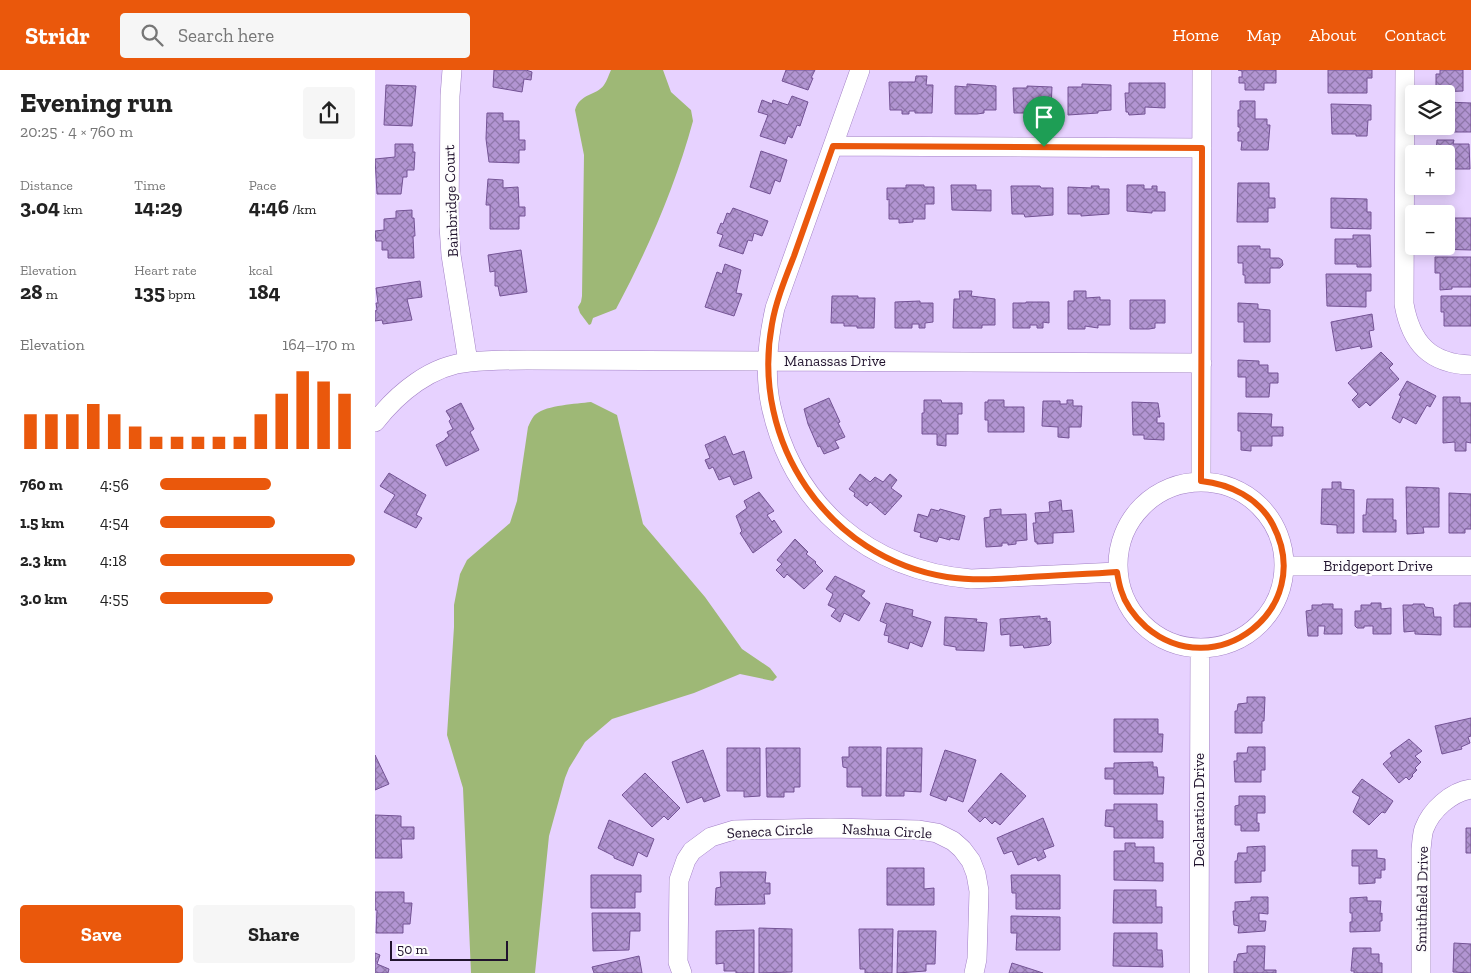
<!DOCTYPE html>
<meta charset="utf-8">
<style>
body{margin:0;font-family:"Zilla Slab",serif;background:#f6f6f6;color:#222;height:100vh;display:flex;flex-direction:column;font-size:19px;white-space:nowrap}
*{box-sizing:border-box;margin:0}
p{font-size:16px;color:#767676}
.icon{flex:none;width:28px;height:28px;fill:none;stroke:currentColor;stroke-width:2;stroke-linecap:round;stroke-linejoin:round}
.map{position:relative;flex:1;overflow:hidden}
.drawer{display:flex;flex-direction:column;background:#fff;width:375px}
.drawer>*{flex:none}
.fabs{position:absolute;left:1030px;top:15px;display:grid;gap:10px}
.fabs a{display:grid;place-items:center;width:50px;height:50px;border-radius:5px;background:#fff;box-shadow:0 2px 12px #0003;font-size:25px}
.scale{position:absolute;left:15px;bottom:12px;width:118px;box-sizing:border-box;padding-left:5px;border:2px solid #21132e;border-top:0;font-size:14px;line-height:18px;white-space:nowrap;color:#21132e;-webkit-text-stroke:4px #fdfdfd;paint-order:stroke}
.pin{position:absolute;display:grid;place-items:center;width:42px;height:42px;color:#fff;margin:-51px -21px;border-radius:50% 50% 50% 0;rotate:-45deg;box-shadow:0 0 5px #0007}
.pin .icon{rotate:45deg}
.round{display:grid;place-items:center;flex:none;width:52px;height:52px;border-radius:5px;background:#f6f6f6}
.headline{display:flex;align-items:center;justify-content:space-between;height:85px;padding:0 20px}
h1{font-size:28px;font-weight:700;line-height:38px}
.figures{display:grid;grid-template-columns:repeat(3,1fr);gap:8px;height:85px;padding:5px 20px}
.figures div{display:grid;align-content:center}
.figures b{font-size:21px;font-weight:700}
.figures small{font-size:14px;font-weight:400}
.figures p{font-size:14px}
.chart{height:140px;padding:10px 20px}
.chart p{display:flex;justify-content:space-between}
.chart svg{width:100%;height:90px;margin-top:5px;stroke:#ea580c;stroke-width:6}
.button{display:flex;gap:10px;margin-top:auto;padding:10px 20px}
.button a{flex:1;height:58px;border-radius:5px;background:#ea580c;color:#fff;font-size:20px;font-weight:700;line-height:58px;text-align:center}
.button a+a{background:#f6f6f6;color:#222}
ul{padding:0 20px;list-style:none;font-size:16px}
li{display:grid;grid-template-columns:80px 60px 1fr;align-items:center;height:38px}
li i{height:12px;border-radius:6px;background:#ea580c}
header{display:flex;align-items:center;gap:30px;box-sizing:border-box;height:70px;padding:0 25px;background:#ea580c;color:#fff}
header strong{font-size:24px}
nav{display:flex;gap:28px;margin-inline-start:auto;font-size:18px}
.search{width:350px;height:45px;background:#f6f6f6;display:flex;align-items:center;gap:12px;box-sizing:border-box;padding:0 18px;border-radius:5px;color:#767676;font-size:19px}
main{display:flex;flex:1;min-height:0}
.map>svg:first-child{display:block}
</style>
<header>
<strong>Stridr</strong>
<div class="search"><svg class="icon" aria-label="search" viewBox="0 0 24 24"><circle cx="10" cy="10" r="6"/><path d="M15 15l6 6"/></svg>Search here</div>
<nav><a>Home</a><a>Map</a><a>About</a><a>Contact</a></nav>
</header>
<main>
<section class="drawer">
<div class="headline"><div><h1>Evening run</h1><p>20:25 · 4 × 760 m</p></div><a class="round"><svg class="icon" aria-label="share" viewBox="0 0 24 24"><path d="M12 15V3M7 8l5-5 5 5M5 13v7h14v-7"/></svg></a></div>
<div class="figures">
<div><p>Distance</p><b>3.04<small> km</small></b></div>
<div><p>Time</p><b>14:29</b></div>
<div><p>Pace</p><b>4:46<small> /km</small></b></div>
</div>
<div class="figures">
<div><p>Elevation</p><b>28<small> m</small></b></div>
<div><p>Heart rate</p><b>135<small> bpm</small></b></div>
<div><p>kcal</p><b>184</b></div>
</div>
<div class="chart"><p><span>Elevation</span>164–170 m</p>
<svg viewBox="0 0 160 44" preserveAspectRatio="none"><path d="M5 44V27M15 44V27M25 44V27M35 44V22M45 44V27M55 44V33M65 44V38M75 44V38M85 44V38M95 44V38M105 44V38M115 44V27M125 44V17M135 44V6M145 44V11M155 44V17"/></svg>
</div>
<ul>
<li><b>760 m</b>4:56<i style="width:57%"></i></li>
<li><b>1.5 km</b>4:54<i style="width:59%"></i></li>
<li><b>2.3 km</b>4:18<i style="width:100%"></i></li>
<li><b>3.0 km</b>4:55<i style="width:58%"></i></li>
</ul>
<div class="button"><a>Save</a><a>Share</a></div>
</section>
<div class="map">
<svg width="1096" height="903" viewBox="0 0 1096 903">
<defs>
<pattern id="building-cross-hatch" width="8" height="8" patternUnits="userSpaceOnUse" patternTransform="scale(1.25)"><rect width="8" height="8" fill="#b295d2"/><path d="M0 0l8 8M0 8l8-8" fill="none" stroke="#9078ab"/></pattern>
</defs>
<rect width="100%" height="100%" fill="#e7d2ff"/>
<path fill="#9eb876" d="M 236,0 L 288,0 L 296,22 L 316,40 L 318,51 C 300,117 273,179 241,239 L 218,248 L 216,254 L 214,255 L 205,243 L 203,237 L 206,232 L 207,226 L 209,85 L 200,40 C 205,23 221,26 229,15 C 232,11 234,4 236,0 Z
M 216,332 L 242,345 L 268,454 L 330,527 L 367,579 L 395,598 L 402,607 L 398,611 L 365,604 L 319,623 L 237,649 L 210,672 L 194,698 L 190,708 L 174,766 L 160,903 L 96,903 L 88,718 L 72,665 L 79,557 L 79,535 L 85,504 L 92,490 L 135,453 L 142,431 L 153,357 C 155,353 157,347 161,344 C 172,335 201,334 216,332 Z"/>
<path fill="url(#building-cross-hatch)" stroke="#745395" d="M 119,0 L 151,0 L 157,2 L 156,10 L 149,9 L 147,22 L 118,17 Z
M 411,0 L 440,0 L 436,8 L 438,8 L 433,20 L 407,11 Z
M 901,0 L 901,13 L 889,13 L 889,20 L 870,20 L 870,13 L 864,13 L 864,7 L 867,7 L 867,1 L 863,0 Z
M 953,0 L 997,0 L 997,8 L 992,8 L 992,23 L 953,23 Z
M 1065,0 L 1088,0 L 1088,21 L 1061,22 L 1061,4 L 1065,4 Z
M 541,6 L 552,6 L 551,15 L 558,15 L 557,43 L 540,43 L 540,41 L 534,41 L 534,44 L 527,44 L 527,40 L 515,40 L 514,12 L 540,12 Z
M 754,13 L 790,13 L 790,38 L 770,37 L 770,44 L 754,45 L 753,42 L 751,42 L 750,23 L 754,23 Z
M 592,14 L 621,16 L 621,40 L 609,40 L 609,43 L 602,44 L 580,44 L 580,16 L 592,17 Z
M 707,14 L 736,15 L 736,40 L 723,41 L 723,43 L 693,45 L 693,17 L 707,17 Z
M 11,15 L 41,16 L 37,56 L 9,55 Z
M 652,16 L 677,17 L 676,38 L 669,38 L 668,44 L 663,44 L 663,40 L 655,40 L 655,43 L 639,43 L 638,18 L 652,18 Z
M 417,26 L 433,32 L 425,56 L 422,55 L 417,68 L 413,66 L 410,74 L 385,66 L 393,45 L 383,42 L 387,30 L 397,34 L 398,30 L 413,35 Z
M 865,31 L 880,31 L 880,49 L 892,49 L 892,55 L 895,55 L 893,80 L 866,80 L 867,71 L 863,71 L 863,62 L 865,62 L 865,57 L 863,57 L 863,40 L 865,40 Z
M 1071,32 L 1096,33 L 1096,62 L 1065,62 L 1065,56 L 1071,56 Z
M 956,34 L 996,35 L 996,50 L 993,50 L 992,66 L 981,66 L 981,64 L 957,64 Z
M 112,43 L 128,43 L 128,51 L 144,51 L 144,70 L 150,70 L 150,80 L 144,80 L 144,93 L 114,92 L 111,69 Z
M 1062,70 L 1079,70 L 1078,74 L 1094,74 L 1095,99 L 1073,99 L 1073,103 L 1071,103 L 1071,84 L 1061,84 Z
M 20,74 L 38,74 L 38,82 L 40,82 L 39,100 L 32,100 L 32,107 L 28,107 L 26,124 L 2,124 L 0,89 L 20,87 Z
M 386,81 L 412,90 L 405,112 L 400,110 L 395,124 L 375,117 Z
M 113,109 L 128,110 L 128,118 L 143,117 L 144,137 L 150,137 L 150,146 L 144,146 L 144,159 L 115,159 L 115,135 L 111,135 Z
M 863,113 L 894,113 L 894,128 L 900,128 L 900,138 L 893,138 L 893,152 L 862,152 Z
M 531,115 L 549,115 L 549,117 L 559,117 L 559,134 L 550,134 L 550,149 L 538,149 L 538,152 L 524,153 L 524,149 L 514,149 L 514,129 L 512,130 L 512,118 L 531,118 Z
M 576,115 L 601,115 L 601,120 L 616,120 L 616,141 L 577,140 Z
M 752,115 L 769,115 L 769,119 L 777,119 L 777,116 L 782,116 L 782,122 L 790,122 L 790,141 L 777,141 L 777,143 L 752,141 Z
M 636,116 L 665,116 L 666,118 L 678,118 L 678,145 L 650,147 L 649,144 L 637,144 Z
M 716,116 L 724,116 L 724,119 L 734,119 L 734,144 L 706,146 L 706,144 L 693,144 L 693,117 L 717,118 Z
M 956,128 L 992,129 L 992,142 L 996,142 L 996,159 L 956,158 Z
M 358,138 L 393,151 L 387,166 L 379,163 L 377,171 L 373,170 L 368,184 L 344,176 L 348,165 L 342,163 L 346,153 L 348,154 L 352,143 L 355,144 Z
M 37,140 L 37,148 L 39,148 L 40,166 L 38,166 L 39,188 L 13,188 L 13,180 L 7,180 L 7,171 L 1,171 L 0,161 L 9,160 L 9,149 L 21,148 L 21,141 Z
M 1071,148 L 1096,148 L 1096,180 L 1060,179 L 1060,176 L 1071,176 Z
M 978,165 L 995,165 L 996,197 L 982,197 L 982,194 L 960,194 L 960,169 L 978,169 Z
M 863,176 L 885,176 L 885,179 L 895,179 L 895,188 L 904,188 L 907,190 L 908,195 L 905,198 L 895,198 L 895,213 L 870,213 L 870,205 L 868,205 L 868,193 L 863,193 Z
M 146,180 L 152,222 L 125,226 L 123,216 L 120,216 L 120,201 L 115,202 L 113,185 Z
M 1060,187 L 1096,187 L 1096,217 L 1077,217 L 1077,219 L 1065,220 L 1065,203 L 1060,203 Z
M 350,194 L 366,200 L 361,223 L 367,224 L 359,246 L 330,237 L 342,202 L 347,204 Z
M 951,204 L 996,204 L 996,221 L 991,221 L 991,237 L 952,236 Z
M 45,211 L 47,227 L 32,229 L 37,250 L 8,254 L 7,250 L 0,251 L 0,241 L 2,240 L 1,233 L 3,233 L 1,218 Z
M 584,221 L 597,221 L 596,226 L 620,229 L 620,255 L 607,255 L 607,258 L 578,258 L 579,229 L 585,229 Z
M 699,221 L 711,221 L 711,228 L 725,227 L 725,230 L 735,230 L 735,255 L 723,255 L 723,258 L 710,256 L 710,259 L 693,259 L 693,231 L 699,231 Z
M 457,226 L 483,226 L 483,228 L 500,228 L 499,258 L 482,258 L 482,256 L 469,256 L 469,253 L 456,253 Z
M 1066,226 L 1096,226 L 1096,256 L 1069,256 L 1069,242 L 1066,242 Z
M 755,230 L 790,230 L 790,253 L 780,253 L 780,258 L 774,259 L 755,259 Z
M 545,231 L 545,233 L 558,233 L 558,252 L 550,253 L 550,258 L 544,258 L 544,254 L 537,254 L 537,258 L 520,258 L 520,232 Z
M 651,232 L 674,232 L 674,253 L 668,252 L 668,258 L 662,258 L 662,255 L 655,255 L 655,258 L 638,258 L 638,233 L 651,233 Z
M 863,233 L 883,234 L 883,239 L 895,240 L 895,272 L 869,272 L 869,252 L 863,252 Z
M 997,244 L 999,260 L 994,261 L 997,277 L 986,279 L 985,276 L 961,281 L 956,252 Z
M 1006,282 L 1018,294 L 1014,298 L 1024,309 L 995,336 L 991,332 L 984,338 L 977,330 L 983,324 L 973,313 Z
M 863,290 L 884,291 L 884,295 L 893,295 L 893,303 L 903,303 L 903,313 L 895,313 L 894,327 L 871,327 L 871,307 L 863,307 Z
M 1032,311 L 1061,326 L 1055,337 L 1052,335 L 1041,354 L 1028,347 L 1025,353 L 1017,348 L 1026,326 L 1024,325 Z
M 1068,327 L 1085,327 L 1085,333 L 1096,333 L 1096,373 L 1091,372 L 1091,381 L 1080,381 L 1080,372 L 1068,373 Z
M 454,328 L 465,352 L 463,353 L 470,367 L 460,371 L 464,378 L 449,384 L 445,376 L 443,377 L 433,354 L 429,339 Z
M 549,330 L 566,330 L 567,333 L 587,333 L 587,344 L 583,344 L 583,364 L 571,364 L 571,376 L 562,375 L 562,364 L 547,364 L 547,343 L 549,343 Z
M 613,330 L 629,330 L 629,337 L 649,337 L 649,362 L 613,362 L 613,350 L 610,350 L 610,332 L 613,332 Z
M 692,330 L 698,330 L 698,336 L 707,336 L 706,357 L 694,357 L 694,368 L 683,367 L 683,357 L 667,356 L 668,331 L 685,331 L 685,334 L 692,334 Z
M 757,332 L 783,333 L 785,347 L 782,347 L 782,353 L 789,353 L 789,370 L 769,369 L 769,365 L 758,365 Z
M 86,333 L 99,359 L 95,362 L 104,380 L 71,396 L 61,375 L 70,370 L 70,369 L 74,366 L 72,362 L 78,359 L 74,351 L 76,349 L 71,341 Z
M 863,343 L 897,344 L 896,357 L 908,357 L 908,366 L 897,366 L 897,376 L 876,376 L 876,381 L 866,380 L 866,361 L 863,361 Z
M 350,366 L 358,385 L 369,381 L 377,408 L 359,415 L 355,406 L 344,410 L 338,397 L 334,399 L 330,390 L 335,388 L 330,375 Z
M 14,403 L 51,425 L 41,445 L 47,448 L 41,458 L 9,442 L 20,425 L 5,416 Z
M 485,404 L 495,412 L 500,407 L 508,412 L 515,404 L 522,410 L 516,418 L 527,426 L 510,445 L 495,432 L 492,436 L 479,426 L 480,423 L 474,419 Z
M 957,412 L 966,412 L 966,419 L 979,420 L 979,463 L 962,463 L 962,455 L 946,454 L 947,419 L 957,419 Z
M 1031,417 L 1064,418 L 1064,457 L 1048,457 L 1049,463 L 1032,464 Z
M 384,422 L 399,441 L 392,445 L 397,452 L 399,450 L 407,462 L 378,483 L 365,463 L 367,461 L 361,446 L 372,438 L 369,431 Z
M 1074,423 L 1096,424 L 1096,459 L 1090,459 L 1090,463 L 1074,463 Z
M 992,429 L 1018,429 L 1018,450 L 1021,450 L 1021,462 L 988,462 L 988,445 L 991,445 Z
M 686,430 L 687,441 L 697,440 L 699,462 L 678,463 L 678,473 L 662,474 L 662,472 L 660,472 L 658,453 L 661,453 L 660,443 L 675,442 L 674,432 Z
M 556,439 L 564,441 L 565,439 L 590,446 L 584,470 L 575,468 L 575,470 L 564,467 L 562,472 L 545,467 L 546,463 L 539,461 L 543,444 L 553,447 Z
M 626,439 L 626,445 L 651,444 L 652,470 L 641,471 L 641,474 L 633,475 L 633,473 L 627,473 L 627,476 L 611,477 L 609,448 L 615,447 L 615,440 Z
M 420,469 L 433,482 L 431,484 L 441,492 L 440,493 L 448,501 L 429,519 L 412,504 L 409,508 L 401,500 L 407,494 L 402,490 Z
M 460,506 L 490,521 L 486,526 L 495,533 L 484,551 L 469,543 L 465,552 L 456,546 L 461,539 L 453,535 L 458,524 L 451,519 Z
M 511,533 L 538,540 L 537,546 L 556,552 L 547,577 L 535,572 L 533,579 L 513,572 L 514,566 L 509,565 L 512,554 L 505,551 Z
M 996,533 L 1006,533 L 1006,539 L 1016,538 L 1016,564 L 998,564 L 998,556 L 989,556 L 989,558 L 982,558 L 980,556 L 980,541 L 986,541 L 986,535 L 996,535 Z
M 1084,533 L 1096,533 L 1096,557 L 1079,557 L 1079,535 L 1084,535 Z
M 947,534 L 958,534 L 958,539 L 967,539 L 967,564 L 949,564 L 950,556 L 943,556 L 943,566 L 933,566 L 931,541 L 937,540 L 937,535 L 947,535 Z
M 1038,534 L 1049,534 L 1050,537 L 1058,538 L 1059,547 L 1066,547 L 1066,565 L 1040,564 L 1040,561 L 1029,562 L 1028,535 L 1038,535 Z
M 665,546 L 665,549 L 672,548 L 672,552 L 675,551 L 676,573 L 674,575 L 649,578 L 648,575 L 635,576 L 635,564 L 626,565 L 625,549 Z
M 570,547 L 602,549 L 601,552 L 612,553 L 609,581 L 581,580 L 581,577 L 569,575 Z
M 872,627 L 890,627 L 889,651 L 887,651 L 887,663 L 860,663 L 860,641 L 862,641 L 863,634 L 872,633 Z
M 1096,648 L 1096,666 L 1093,667 L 1095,673 L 1086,677 L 1087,679 L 1067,684 L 1060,656 Z
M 739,649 L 783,649 L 783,664 L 788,664 L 787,682 L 739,682 Z
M 1034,669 L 1047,681 L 1040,686 L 1046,692 L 1040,698 L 1042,700 L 1037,705 L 1038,706 L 1034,710 L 1031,707 L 1024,713 L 1008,694 L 1017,686 L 1015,683 Z
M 474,677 L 506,677 L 506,726 L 487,726 L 487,717 L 472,717 L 472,698 L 468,697 L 467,687 L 474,687 Z
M 873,677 L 890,677 L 890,700 L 886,700 L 886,712 L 860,712 L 859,691 L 862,691 L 862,683 L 872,683 Z
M 352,678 L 385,678 L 385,726 L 369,727 L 369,721 L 352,721 Z
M 391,678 L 425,678 L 425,717 L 419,717 L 419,722 L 409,722 L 409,727 L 392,727 Z
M 512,678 L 547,678 L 546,722 L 529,721 L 529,726 L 511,726 Z
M 328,680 L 345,726 L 329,732 L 327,727 L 312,733 L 297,692 Z
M 570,680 L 601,690 L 588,732 L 573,726 L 571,731 L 555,725 Z
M 0,685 L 14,714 L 0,720 Z
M 778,692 L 778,697 L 782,697 L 783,707 L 789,707 L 788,724 L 739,724 L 739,709 L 730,709 L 730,698 L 739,698 L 739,693 Z
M 270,703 L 305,738 L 293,750 L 289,746 L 277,757 L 247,725 Z
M 626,703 L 651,726 L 625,755 L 620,751 L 617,754 L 610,747 L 605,752 L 593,741 Z
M 987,709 L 1018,731 L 1010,743 L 1007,742 L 994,755 L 978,742 L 985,727 L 977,722 Z
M 864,726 L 890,726 L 890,743 L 882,743 L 882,753 L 884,753 L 884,761 L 866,761 L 866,755 L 860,755 L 860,736 L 864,735 Z
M 739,734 L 782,734 L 782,751 L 788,751 L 788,768 L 739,768 L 739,757 L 730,756 L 731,740 L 739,740 Z
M 0,745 L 26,746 L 26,757 L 39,757 L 39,769 L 26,769 L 27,788 L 0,788 Z
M 668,748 L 679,776 L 668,780 L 671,787 L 663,791 L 661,787 L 643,795 L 637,781 L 629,784 L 622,768 Z
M 234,750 L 279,769 L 272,787 L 263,782 L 258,796 L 239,788 L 239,786 L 223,778 Z
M 1091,758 L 1096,758 L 1096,783 L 1091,783 Z
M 750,773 L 760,773 L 760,777 L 779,777 L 779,793 L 788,793 L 788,811 L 739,810 L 739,781 L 750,781 Z
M 890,776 L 890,801 L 886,801 L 886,812 L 860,813 L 860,791 L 862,791 L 863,783 L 872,783 L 872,777 Z
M 977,780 L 1002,780 L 1002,788 L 1010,789 L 1010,800 L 1006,800 L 1006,808 L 1000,808 L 1000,813 L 984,814 L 984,796 L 977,796 Z
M 512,798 L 549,798 L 549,819 L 559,818 L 559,835 L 512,835 Z
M 345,802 L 391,802 L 390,813 L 395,813 L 395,824 L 389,824 L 390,834 L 340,835 L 341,818 L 346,817 Z
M 216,805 L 266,805 L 266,822 L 260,822 L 260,838 L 216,838 Z
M 636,805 L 685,805 L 685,839 L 641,839 L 641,823 L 637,823 Z
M 739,820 L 781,820 L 781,837 L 787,837 L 787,853 L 738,853 Z
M 0,822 L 29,822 L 29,833 L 37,833 L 35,854 L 28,854 L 28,863 L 1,863 L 2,840 L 0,840 Z
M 876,827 L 893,827 L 893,844 L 884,843 L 884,851 L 891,851 L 890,861 L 863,863 L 864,856 L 859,855 L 858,841 L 860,841 L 860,832 L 876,831 Z
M 992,827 L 992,831 L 1006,831 L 1005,844 L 1007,843 L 1007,851 L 1005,851 L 1005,861 L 975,862 L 975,852 L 977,852 L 977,843 L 975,843 L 975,828 Z
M 217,843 L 265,843 L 265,861 L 255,861 L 254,880 L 218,881 Z
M 636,846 L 685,847 L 685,880 L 641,880 L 642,863 L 636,863 Z
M 384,858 L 417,859 L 417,902 L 384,903 Z
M 484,859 L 518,859 L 517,903 L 490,903 L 490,899 L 485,899 Z
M 379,860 L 379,903 L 361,903 L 361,901 L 349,901 L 349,893 L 341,894 L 341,861 Z
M 523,861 L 561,861 L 560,894 L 551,894 L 551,901 L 522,903 Z
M 739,863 L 782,863 L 782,880 L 787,880 L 788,897 L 738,896 Z
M 1079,873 L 1096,874 L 1096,903 L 1078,902 Z
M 872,876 L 890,876 L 889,900 L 901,900 L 901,903 L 859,903 L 859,891 L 861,892 L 863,884 L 872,883 Z
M 978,878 L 996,878 L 996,884 L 1004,884 L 1004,893 L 1007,893 L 1007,903 L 979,903 L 979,901 L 976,901 Z
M 0,883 L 5,885 L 2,894 L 14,899 L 13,903 L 0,903 Z
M 264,886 L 267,903 L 219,903 L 217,897 Z
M 637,893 L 668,903 L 634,903 Z"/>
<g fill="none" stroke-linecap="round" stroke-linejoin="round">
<defs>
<path id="street" d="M 77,0 L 75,26 L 74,156 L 76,185 L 93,292
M 485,0 L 400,238 C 393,269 389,304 396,336 C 418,437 494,500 596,509 L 742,502
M 1030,0 L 1029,234 C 1036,273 1055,294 1096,295
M 458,76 L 827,78
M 0,352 C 23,323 56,295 95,292 C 114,290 133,290 152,290 L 827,293
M 826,411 L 827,0
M743 495a83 83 0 1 1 166 0a83 83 0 1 1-166 0Z
M 910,496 L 1096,496
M 307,903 L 303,892 L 304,810 L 311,790 L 317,781 L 336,767 L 359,760 L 455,758 L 544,760 L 562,763 L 578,771 L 587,779 L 596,791 L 601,804 L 604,821 L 602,889 L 599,903
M 824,903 L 825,578
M 1046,903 L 1046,779 C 1047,772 1047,765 1049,759 C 1056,740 1076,722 1096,719"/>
</defs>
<use href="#street" stroke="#a17fc5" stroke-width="20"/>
<use href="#street" stroke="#fff" stroke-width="19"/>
</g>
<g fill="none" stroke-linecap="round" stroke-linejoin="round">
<defs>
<path id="route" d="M 458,76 L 827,78 L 826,411 C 855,414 884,428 898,455 C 942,539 840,616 771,557 C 760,547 750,534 746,520 C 744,514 743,508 742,502 C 713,504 684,505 655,507 C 628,509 600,511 572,507 C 453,488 375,372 397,254 C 401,231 410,209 419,186 C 432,150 445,113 458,76 Z"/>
</defs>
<use href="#route" stroke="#fff" stroke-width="10"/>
<use href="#route" stroke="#ea580c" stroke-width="6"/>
</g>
<g text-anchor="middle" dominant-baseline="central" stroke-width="4.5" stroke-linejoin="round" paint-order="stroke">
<g font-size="15" fill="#21132e" stroke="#fdfdfd">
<text transform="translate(76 131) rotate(-92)">Bainbridge Court</text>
<text x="460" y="291">Manassas Drive</text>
<text x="1003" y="496">Bridgeport Drive</text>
<text transform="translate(824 740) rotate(-90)">Declaration Drive</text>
<text transform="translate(395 761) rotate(-3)">Seneca Circle</text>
<text transform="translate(512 761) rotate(3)">Nashua Circle</text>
<text transform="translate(1047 829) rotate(-89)">Smithfield Drive</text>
</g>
</g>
</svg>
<div class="fabs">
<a><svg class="icon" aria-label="layers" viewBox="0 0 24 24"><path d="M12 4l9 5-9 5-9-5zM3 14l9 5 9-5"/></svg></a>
<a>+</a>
<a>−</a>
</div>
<div class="scale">50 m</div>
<div class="pin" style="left:669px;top:77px;background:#1e9e55"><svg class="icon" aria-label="arrive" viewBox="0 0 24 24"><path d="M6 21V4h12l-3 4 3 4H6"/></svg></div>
</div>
</main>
